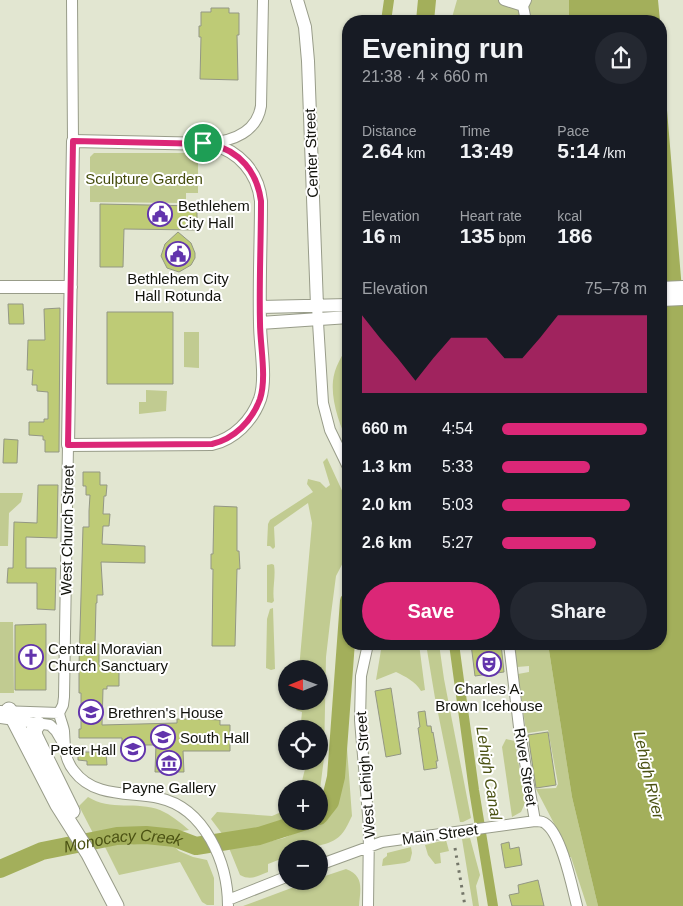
<!DOCTYPE html>
<meta charset="utf-8">
<style>
body{margin:0;font-family:Helvetica,sans-serif;background:#242831;color:#f1f3f6;height:100vh;display:flex;flex-direction:column;font-size:19px;white-space:nowrap}
*{box-sizing:border-box;margin:0}
p{font-size:16px;color:#9ea1a6}
.icon{flex:none;width:28px;height:28px;fill:none;stroke:currentColor;stroke-width:2;stroke-linecap:round;stroke-linejoin:round}
.map{position:relative;flex:1;overflow:hidden}
.panel{position:absolute;left:342px;top:15px;width:325px;height:635px;display:flex;flex-direction:column;background:#171b24;border-radius:20px;box-shadow:0 1px 4px #0004}
.panel>*{flex:none}
.needle{width:32px;rotate:269deg}
.fabs{position:absolute;left:278px;top:660px;display:grid;gap:10px}
.fabs a{display:grid;place-items:center;width:50px;height:50px;border-radius:50%;background:#171b24;box-shadow:0 1px 4px #0004;font-size:25px}
.pin{position:absolute;display:grid;place-items:center;width:42px;height:42px;color:#fff;margin:-21px;border:2px solid #fff;border-radius:50%;box-shadow:0 1px 5px #0007}
.round{display:grid;place-items:center;flex:none;width:52px;height:52px;border-radius:26px;background:#242831}
.summary{display:flex;align-items:center;justify-content:space-between;height:85px;padding:0 20px}
h1{font-size:28px;font-weight:700;line-height:38px}
.metrics{display:grid;grid-template-columns:repeat(3,1fr);gap:8px;height:85px;padding:5px 20px}
.metrics div{display:grid;align-content:center}
.metrics b{font-size:21px;font-weight:700}
.metrics small{font-size:14px;font-weight:400}
.metrics p{font-size:14px}
.chart{height:140px;padding:10px 20px}
.chart p{display:flex;justify-content:space-between}
.chart svg{width:100%;height:90px;margin-top:5px;fill:#db2777;opacity:.7}
.button{display:flex;gap:10px;margin-top:auto;padding:10px 20px}
.button a{flex:1;height:58px;border-radius:30px;background:#db2777;color:#fff;font-size:20px;font-weight:700;line-height:58px;text-align:center}
.button a+a{background:#242831;color:#f1f3f6}
ul{padding:0 20px;list-style:none;font-size:16px}
li{display:grid;grid-template-columns:80px 60px 1fr;align-items:center;height:38px}
li i{height:12px;border-radius:6px;background:#db2777}
.map>svg:first-child{display:block}
</style>
<div class="map">
<svg width="683" height="906" viewBox="0 0 683 906">
<rect width="100%" height="100%" fill="#e2e6d1"/>
<path fill="#c1cb91" d="M 457,0 L 569,0 L 569,21 L 451,21 Z
M 94,153 L 198,153 L 198,193 L 186,193 L 186,203 L 90,202 L 90,157 Z
M 184,332 L 199,332 L 199,368 L 184,367 Z
M 349,345 L 349,445 C 340,426 331,402 333,381 C 334,368 342,355 349,345 Z
M 146,390 L 167,391 L 166,411 L 139,414 L 139,402 L 146,402 Z
M 327,458 L 345,497 L 349,509 L 349,551 L 336,576 L 331,614 L 326,657 L 324,758 L 319,797 L 319,789 L 300,789 L 307,761 L 319,761 L 319,729 L 310,729 L 310,724 L 301,722 L 302,712 L 296,710 L 296,701 L 319,701 L 319,669 L 299,669 L 312,523 L 308,503 L 274,527 L 275,547 L 273,549 L 270,546 L 267,546 L 268,524 L 270,520 L 313,492 L 307,484 L 308,479 L 320,482 L 326,488 L 330,485 L 323,462 Z
M 0,493 L 23,493 L 21,502 L 9,513 L 8,546 L 0,546 Z
M 272,564 L 274,565 C 276,577 272,589 274,601 L 272,603 L 267,602 L 267,565 Z
M 273,608 L 275,669 L 271,670 L 266,668 L 267,619 L 270,609 Z
M 0,622 L 13,622 L 14,693 L 0,693 Z
M 349,642 L 350,644 L 344,707 L 352,816 C 348,824 344,834 336,839 C 324,847 300,849 286,849 L 286,857 L 268,864 L 268,872 C 257,876 251,881 240,875 L 229,848 L 255,845 L 284,838 L 315,824 L 330,814 L 340,794 L 343,754 L 344,690 Z
M 382,644 L 419,644 L 425,690 L 421,691 C 415,681 406,677 396,672 L 376,680 Z
M 426,644 L 439,644 L 444,679 L 471,818 L 463,822 L 460,822 L 435,698 Z
M 514,644 L 548,644 L 572,797 L 598,906 L 587,906 L 571,857 L 565,857 L 559,833 L 536,789 L 556,788 L 558,784 L 548,730 L 528,733 L 526,731 L 518,674 L 529,672 L 529,666 L 517,667 Z
M 506,739 L 515,741 L 525,803 L 521,812 L 512,817 L 502,747 Z
M 88,797 C 110,811 137,801 160,810 C 171,815 180,822 189,830 C 175,833 167,830 153,829 C 130,828 117,831 95,837 L 79,806 Z
M 286,810 L 286,821 C 266,829 245,834 223,835 L 211,819 L 217,812 L 272,816 Z
M 470,838 L 480,875 L 476,886 L 479,906 L 473,906 L 462,839 Z
M 446,840 L 449,851 L 440,853 L 441,863 L 435,864 L 428,855 L 425,845 Z
M 147,841 L 169,842 L 179,851 L 193,857 L 207,860 L 214,878 L 214,905 L 207,905 L 202,902 L 180,862 L 119,875 L 104,845 L 123,842 L 129,845 Z
M 411,847 L 412,853 L 410,861 L 405,863 L 382,866 L 383,859 L 387,856 L 387,853 Z
M 346,869 C 365,876 360,890 359,906 L 243,906 L 310,881 L 319,881 L 319,878 Z"/>
<path fill="#a3af5b" d="M 569,0 L 658,0 L 660,21 L 569,21 Z
M 661,38 L 683,302 L 683,906 L 598,906 L 572,797 L 548,644 L 661,644 Z"/>
<g fill="none" stroke-linecap="round" stroke-linejoin="round">
<path stroke="#a3af5b" stroke-width="3" d="M 0,862 L 12,864"/>
<path stroke="#a3af5b" stroke-width="10" d="M 386,21 L 389,0
M 454,644 L 474,790 L 493,906"/>
<g stroke="#a3af5b" stroke-width="18">
<path d="M 425,21 L 427,0"/>
<path d="M 319,816 L 330,802 L 336,777 L 349,601"/>
<path id="s1" d="M 0,869 L 42,851 L 117,836 L 146,835 L 175,838 L 196,846 L 259,836 L 306,821"/>
</g>
</g>
<path fill="#becb76" stroke="#939784" d="M 211,8 L 229,8 L 229,13 L 239,13 L 239,35 L 237,35 L 238,80 L 200,79 L 201,37 L 199,37 L 199,26 L 201,26 L 201,12 L 211,12 Z
M 100,204 L 197,206 L 197,230 L 124,229 L 123,267 L 100,267 Z
M 178,232 L 191,243 L 195,253 L 195,258 L 191,265 L 179,272 L 167,268 L 161,256 L 165,244 Z
M 8,304 L 23,304 L 24,324 L 9,324 Z
M 60,308 L 59,452 L 45,452 L 45,440 L 43,440 L 43,436 L 29,435 L 29,422 L 44,422 L 44,419 L 48,419 L 48,392 L 37,391 L 37,385 L 32,385 L 33,370 L 27,370 L 28,340 L 45,340 L 44,309 Z
M 107,312 L 173,312 L 173,384 L 107,384 Z
M 4,439 L 18,440 L 17,463 L 3,463 Z
M 83,472 L 100,472 L 100,485 L 107,485 L 106,496 L 104,496 L 103,514 L 110,514 L 109,526 L 103,526 L 102,544 L 145,546 L 145,563 L 101,562 L 103,595 L 97,595 L 97,603 L 96,603 L 95,644 L 99,644 L 99,665 L 113,665 L 113,672 L 119,672 L 119,686 L 107,686 L 107,689 L 103,689 L 102,725 L 177,723 L 177,719 L 198,719 L 220,720 L 220,725 L 230,725 L 230,751 L 183,751 L 184,772 L 155,772 L 156,745 L 141,745 L 141,756 L 122,756 L 122,738 L 79,738 L 79,729 L 81,729 L 81,693 L 79,693 L 79,665 L 83,527 L 89,527 L 89,511 L 90,495 L 86,495 L 86,486 L 83,486 Z
M 38,485 L 58,485 L 57,538 L 26,537 L 26,568 L 56,568 L 55,610 L 37,609 L 37,583 L 7,583 L 8,568 L 13,568 L 14,522 L 37,523 Z
M 214,506 L 237,507 L 237,551 L 239,551 L 240,569 L 237,569 L 235,646 L 212,646 L 213,569 L 211,569 L 211,554 L 213,554 Z
M 46,624 L 46,690 L 15,690 L 15,625 Z
M 471,644 L 501,644 L 504,672 L 475,676 Z
M 391,688 L 401,754 L 386,757 L 375,691 Z
M 425,711 L 427,726 L 431,726 L 432,733 L 433,732 L 438,761 L 436,761 L 437,768 L 424,770 L 418,728 L 420,727 L 418,712 Z
M 548,732 L 556,785 L 536,788 L 528,735 Z
M 78,752 L 106,752 L 107,765 L 87,765 L 87,761 L 78,760 Z
M 509,842 L 510,849 L 519,847 L 522,865 L 505,868 L 501,844 Z
M 538,880 L 544,906 L 512,906 L 509,895 L 519,893 L 518,885 Z"/>
<g fill="none" stroke-linecap="round" stroke-linejoin="round">
<defs>
<path id="minor" d="M 72,0 L 73,141
M 504,0 L 523,6
M 526,0 L 523,6 L 526,21
M 209,143 C 233,141 257,132 261,106 L 263,0
M 317,306 L 323,403 L 330,430 L 349,469
M 368,644 L 361,676 L 360,720 L 369,827 L 368,906
M 509,644 L 519,727 L 535,821 C 539,821 543,821 546,824 C 562,836 572,887 577,906
M 0,711 L 59,713
M 59,713 C 60,719 63,725 64,731 C 65,746 64,759 74,771 C 94,798 130,792 159,798 C 205,808 228,863 228,906
M 59,713 L 63,705 L 64,697 L 68,445
M 0,718 L 50,725 L 56,731 L 63,743
M 319,865 L 382,842 L 535,821
M 228,900 L 286,877"/>
<path id="major" d="M 297,0 L 305,27 L 308,61 L 317,306
M 73,141 L 211,144 C 239,151 258,172 261,201 C 261,242 259,282 260,323 C 260,346 267,378 260,399 C 252,421 234,439 212,444 L 68,445 Z
M 0,287 L 71,287
M 661,288 L 683,287
M 661,300 L 683,299
M 260,307 L 349,305
M 260,323 L 349,317"/>
<path id="highway" d="M 9,710 L 58,805 L 89,854 L 116,906
M 38,724 L 34,730 L 35,736 L 72,811"/>
</defs>
<use href="#minor" stroke="#989c89" stroke-width="12"/>
<use href="#major" stroke="#989c89" stroke-width="14"/>
<use href="#highway" stroke="#989c89" stroke-width="17"/>
<use href="#minor" stroke="#fff" stroke-width="10"/>
<use href="#major" stroke="#fff" stroke-width="12"/>
<use href="#highway" stroke="#fff" stroke-width="15"/>
<path stroke="#747669" stroke-width="3" stroke-dasharray="2.5 5" stroke-linecap="butt" d="M 455,848 L 465,906"/>
</g>
<g fill="none" stroke-linecap="round" stroke-linejoin="round">
<defs>
<path id="route" d="M 73,141 L 211,144 C 240,151 257,172 261,201 C 261,242 259,282 260,323 C 260,345 267,378 260,399 C 252,421 234,439 212,444 L 68,445 Z"/>
</defs>
<use href="#route" stroke="#fff" stroke-width="10"/>
<use href="#route" stroke="#db2777" stroke-width="6"/>
</g>
<defs>
<symbol id="civic-ring" viewBox="-11 -11 22 22"><circle r="9.5" fill="#fff" stroke="#6234ac" stroke-width="1.5"/><path d="M-.6-6.5H3V-4.5H.6V-3L4-1V1h2V6H-6V1h2V-1L-.6-3ZM-1.2 2.5V6h2.4V2.5Z" fill="#6234ac"/></symbol>
<symbol id="church-ring" viewBox="-11 -11 22 22"><circle r="9.5" fill="#fff" stroke="#6234ac" stroke-width="1.5"/><path d="M-1.2-6h2.4v3.5h3.3v2.4h-3.3V6h-2.4V-.1h-3.3v-2.4h3.3Z" fill="#6234ac"/></symbol>
<symbol id="theatre-ring" viewBox="-11 -11 22 22"><circle r="9.5" fill="#fff" stroke="#6234ac" stroke-width="1.5"/><path d="M-5-5.5Q0-4 5-5.5V0Q5 5 0 6Q-5 5-5 0ZM-3.3-2.5H-1v1.5H-3.3ZM1-2.5H3.3v1.5H1ZM-2.8 1Q0 5.5 2.8 1Z" fill="#6234ac"/></symbol>
<symbol id="university-ring" viewBox="-11 -11 22 22"><circle r="9.5" fill="#fff" stroke="#6234ac" stroke-width="1.5"/><path d="M0-5L7-2L0 1L-7-2ZM-4 1L0 2.5L4 1V4Q0 6-4 4Z" fill="#6234ac"/></symbol>
<symbol id="museum-ring" viewBox="-11 -11 22 22"><circle r="9.5" fill="#fff" stroke="#6234ac" stroke-width="1.5"/><path d="M0-6L6-3V-2H-6V-3ZM-5-1h2V3h-2ZM-1-1h2V3h-2ZM3-1h2V3H3ZM-6 4H6V6H-6Z" fill="#6234ac"/></symbol>
</defs>
<g fill-rule="evenodd">
<use href="#civic-ring" x="146" y="200" width="28" height="28"/>
<use href="#civic-ring" x="164" y="240" width="28" height="28"/>
<use href="#church-ring" x="17" y="643" width="28" height="28"/>
<use href="#theatre-ring" x="475" y="650" width="28" height="28"/>
<use href="#university-ring" x="77" y="698" width="28" height="28"/>
<use href="#university-ring" x="149" y="723" width="28" height="28"/>
<use href="#university-ring" x="119" y="735" width="28" height="28"/>
<use href="#museum-ring" x="155" y="749" width="28" height="28"/>
</g>
<g text-anchor="middle" dominant-baseline="central" stroke-width="4" stroke-linejoin="round" paint-order="stroke">
<g font-size="15" fill="#12130c" stroke="#fff">
<text transform="translate(311 153) rotate(-92)">Center Street</text>
<text transform="translate(67 530) rotate(-89)">West Church Street</text>
<text transform="translate(526 767) rotate(81)">River Street</text>
<text transform="translate(365 775) rotate(-94)">West Lehigh Street</text>
<text transform="translate(440 834) rotate(-8)">Main Street</text>
</g>
<g font-size="15" fill="#464d0d" stroke="#fff">
<text x="144" y="178">Sculpture Garden</text>
</g>
<g font-size="15" fill="#12130c" stroke="#fff" text-anchor="start">
<text x="178" y="205">Bethlehem<tspan x="178" dy="17">City Hall</tspan></text>
<text x="178" y="278" text-anchor="middle">Bethlehem City<tspan x="178" dy="17">Hall Rotunda</tspan></text>
<text x="48" y="648">Central Moravian<tspan x="48" dy="17">Church Sanctuary</tspan></text>
<text x="489" y="688" text-anchor="middle">Charles A.<tspan x="489" dy="17">Brown Icehouse</tspan></text>
<text x="108" y="712">Brethren's House</text>
<text x="180" y="737">South Hall</text>
<text x="116" y="749" text-anchor="end">Peter Hall</text>
<text x="169" y="787" text-anchor="middle">Payne Gallery</text>
</g>
<g font-size="16" font-style="italic" fill="#4b5213" stroke="#fff">
<text transform="translate(489 773) rotate(81)">Lehigh Canal</text>
<text transform="translate(649 775) rotate(77)">Lehigh River</text>
<text stroke="none"><textPath href="#s1" startOffset="128">Monocacy Creek</textPath></text>
</g>
</g>
</svg>
<div class="fabs">
<a><svg class="needle" viewBox="-14 -14 28 28"><path d="M0-13l5 13h-10z" fill="#e53935"/><path d="M0 13l5-13h-10z" fill="#9ea1a6"/></svg></a>
<a><svg class="icon" aria-label="locate" viewBox="0 0 24 24"><circle cx="12" cy="12" r="6"/><path d="M12 2v4M12 18v4M2 12h4M18 12h4"/></svg></a>
<a>+</a>
<a>−</a>
</div>
<div class="pin" style="left:203px;top:143px;background:#1e9e55"><svg class="icon" aria-label="arrive" viewBox="0 0 24 24"><path d="M6 21V4h12l-3 4 3 4H6"/></svg></div>
<section class="panel">
<div class="summary"><div><h1>Evening run</h1><p>21:38 · 4 × 660 m</p></div><a class="round"><svg class="icon" aria-label="share" viewBox="0 0 24 24"><path d="M12 15V3M7 8l5-5 5 5M5 13v7h14v-7"/></svg></a></div>
<div class="metrics">
<div><p>Distance</p><b>2.64<small> km</small></b></div>
<div><p>Time</p><b>13:49</b></div>
<div><p>Pace</p><b>5:14<small> /km</small></b></div>
</div>
<div class="metrics">
<div><p>Elevation</p><b>16<small> m</small></b></div>
<div><p>Heart rate</p><b>135<small> bpm</small></b></div>
<div><p>kcal</p><b>186</b></div>
</div>
<div class="chart"><p><span>Elevation</span>75–78 m</p>
<svg viewBox="0 0 160 44" preserveAspectRatio="none"><path d="M0 44V6L10 17L20 27L30 38L40 27L50 17L60 17L70 17L80 27L90 27L100 17L110 6L120 6L130 6L140 6L150 6L160 6V44z"/></svg>
</div>
<ul>
<li><b>660 m</b>4:54<i style="width:100%"></i></li>
<li><b>1.3 km</b>5:33<i style="width:61%"></i></li>
<li><b>2.0 km</b>5:03<i style="width:88%"></i></li>
<li><b>2.6 km</b>5:27<i style="width:65%"></i></li>
</ul>
<div class="button"><a>Save</a><a>Share</a></div>
</section>
</div>
